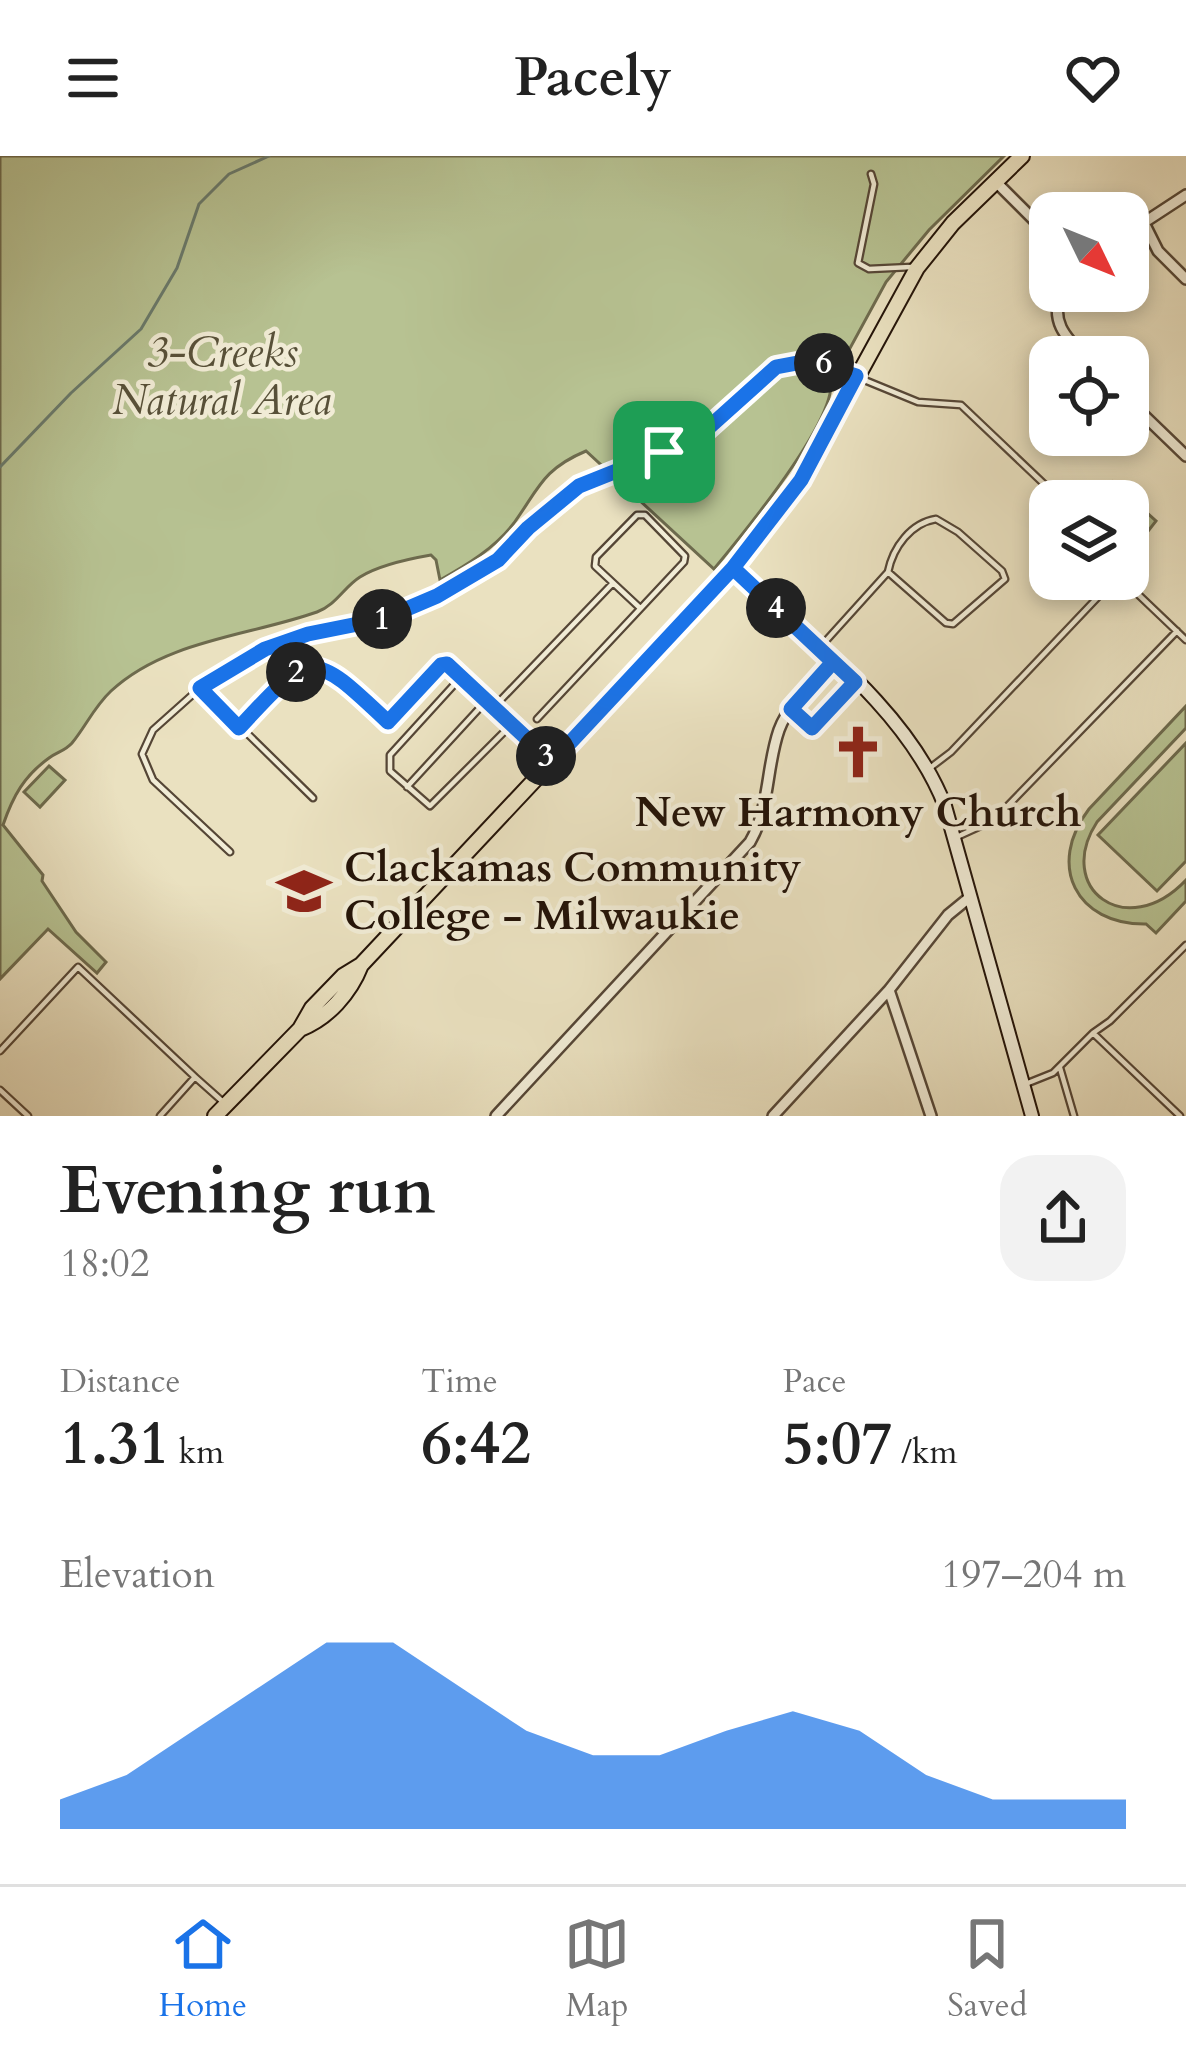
<!DOCTYPE html>
<meta charset="utf-8">
<style>
body{margin:0;font-family:Cardo,serif;background:#f2f2f2;color:#222;height:100vh;display:flex;flex-direction:column;font-size:45px;white-space:nowrap}
*{box-sizing:border-box;margin:0}
p{font-size:39px;color:#767676}
.icon{flex:none;width:66px;height:66px;fill:none;stroke:currentColor;stroke-width:2;stroke-linecap:round;stroke-linejoin:round}
.map{position:relative;height:960px;overflow:hidden}
.drawer{display:flex;flex-direction:column;background:#fff;flex:1}
.drawer>*{flex:none}
.needle{width:78px;rotate:133deg}
.buttons{position:absolute;left:1029px;top:36px;display:grid;gap:24px}
.buttons a{display:grid;place-items:center;width:120px;height:120px;border-radius:24px;background:#fff;box-shadow:0 6px 18px #0003;font-size:60px}
.pin{position:absolute;display:grid;place-items:center;width:102px;height:102px;color:#fff;margin:-51px;border-radius:24px;box-shadow:0 6px 18px #0006}
.km{position:absolute;width:60px;height:60px;margin:-30px;border-radius:50%;background:#222;color:#fff;font-size:33px;line-height:60px;text-align:center}
.round{display:grid;place-items:center;flex:none;width:126px;height:126px;border-radius:36px;background:#f2f2f2}
.overview{display:flex;align-items:center;justify-content:space-between;height:204px;padding:0 60px}
h1{font-size:66px;font-weight:800;line-height:90px}
.metrics{display:grid;grid-template-columns:repeat(3,1fr);gap:18px;height:204px;padding:12px 60px}
.metrics div{display:grid;align-content:center}
.metrics b{font-size:60px;font-weight:800}
.metrics small{font-size:33px;font-weight:400}
.metrics p{font-size:33px}
.chart{height:336px;padding:24px 60px}
.chart p{display:flex;justify-content:space-between}
.chart svg{width:100%;height:216px;margin-top:12px;fill:#1a73e8;opacity:.7}
header{display:flex;justify-content:space-between;align-items:center;height:156px;padding:0 60px;background:#fff;font-size:54px;font-weight:800}
.menu{display:flex;justify-content:space-around;align-items:center;height:168px;border-top:3px solid #e0e0e0;background:#fff;font-size:33px;color:#767676}
.menu a{display:grid;justify-items:center;gap:6px}
.menu .on{color:#1a73e8}
.map>svg:first-child{display:block}
</style>
<header><svg class="icon" aria-label="menu" viewBox="0 0 24 24"><path d="M4 6h16M4 12h16M4 18h16"/></svg>Pacely<svg class="icon" aria-label="heart" viewBox="0 0 24 24"><path d="M12 20l-8-8c-3-5 5-10 8-4 3-6 11-1 8 4z"/></svg></header>
<div class="map">
<svg width="1186" height="960" viewBox="0 0 1186 960">
<rect width="100%" height="100%" fill="#eae1c0"/>
<filter id="stains"><feTurbulence type="fractalNoise" baseFrequency=".00167" numOctaves="4"/><feColorMatrix values="0 0 0 0 .2 0 0 0 0 .09 0 0 0 0 .02 0 0 0 .5 -.17"/></filter>
<radialGradient id="worn" r=".72"><stop offset=".6" stop-color="#630" stop-opacity="0"/><stop offset="1" stop-color="#630" stop-opacity=".3"/></radialGradient>
<path fill="#b7c292" stroke="#6d6a4d" stroke-width="3" d="M 0,0 L 1004,0 L 929,74 L 886,126 L 831,227 C 833,269 743,378 714,413 L 586,295 C 543,313 539,332 514,367 C 495,392 467,409 440,424 L 436,404 L 431,399 C 408,403 379,409 360,421 C 344,431 336,449 317,456 C 249,480 166,484 111,535 C 94,551 86,570 72,587 C 65,595 57,596 49,602 C 24,620 13,640 3,669 L 43,719 L 42,725 L 76,776 L 106,806 L 97,817 L 48,773 L 0,823 Z
M 1113,326 L 1156,365 L 1128,401 L 1128,345 L 1097,345 Z
M 1186,550 L 1186,572 L 1097,666 C 1054,732 1126,787 1186,724 L 1186,745 L 1156,777 L 1146,768 C 1076,769 1046,709 1089,653 Z
M 1186,587 L 1186,705 L 1157,735 L 1098,679 Z
M 49,610 L 65,624 L 40,651 L 24,636 Z"/>
<g fill="none" stroke-linecap="round" stroke-linejoin="round">
<path stroke="#697a6c" stroke-width="3" d="M 0,311 L 71,237 L 141,173 L 177,112 L 199,48 L 229,18 L 269,0"/>
<defs>
<path id="lane" d="M 871,18 L 874,28 L 858,107 L 869,113 L 911,111
M 1122,423 L 1186,484
M 823,488 L 888,416 L 946,467 L 953,468 L 1005,423 L 1002,415 L 958,376 L 936,363 C 911,367 893,391 888,416
M 462,520 L 390,599 L 390,615 L 430,650 L 512,568
M 202,533 L 313,642
M 494,551 L 613,427
M 792,554 L 812,572 L 855,526
M 537,563 L 684,406 L 685,400 L 645,359 L 637,359 L 596,401 L 595,410 L 640,452
M 239,572 C 311,495 311,491 388,566 L 441,509 L 447,508 L 548,602
M 930,612 L 951,596 L 1115,423
M 407,631 L 487,544
M 959,680 L 994,664 L 1177,475
M 230,696 L 153,624 L 142,598 L 153,574 L 200,532 L 231,511 L 265,493 L 308,479 L 384,463 L 437,440 L 498,404 L 528,372 L 579,330 L 601,318 L 681,290 L 706,275 L 765,219 L 787,207 L 823,207 L 918,246 L 961,249 L 1062,345
M 1093,877 L 1110,865 L 1186,789
M 0,895 L 78,811 L 195,921
M 1060,912 L 1074,960
M 1028,927 L 1053,917 L 1093,877 L 1180,960
M 0,934 L 28,960
M 160,960 L 195,921 L 222,945"/>
<path id="street" d="M 996,26 L 1050,80
M 1144,67 L 1158,95 L 1186,123
M 1128,77 L 1186,39
M 1062,135 C 1049,164 1065,181 1085,201
M 1128,244 L 1186,300
M 889,834 L 931,960
M 496,960 L 750,686 C 770,652 766,611 779,574 C 789,547 814,526 833,506
M 773,960 L 889,834 L 948,759 L 970,741"/>
<path id="secondary" d="M 733,412 C 808,482 907,552 945,650 L 1032,960"/>
<path id="primary" d="M 300,873 C 328,862 350,837 361,809
M 215,960 L 300,873 L 312,852 L 343,820 L 361,809 L 744,401 L 801,324 L 917,112 L 953,67 L 1022,0"/>
</defs>
<use href="#lane" stroke="#554636" stroke-width="9"/>
<use href="#street" stroke="#554636" stroke-width="14"/>
<use href="#secondary" stroke="#231308" stroke-width="16"/>
<use href="#primary" stroke="#231308" stroke-width="18"/>
<use href="#lane" stroke="#f1ecd6" stroke-width="4.5"/>
<use href="#street" stroke="#f1ecd6" stroke-width="9"/>
<use href="#secondary" stroke="#f1ecd6" stroke-width="12"/>
<use href="#primary" stroke="#eae1c0" stroke-width="14"/>
</g>
<g fill="none" stroke-linecap="round" stroke-linejoin="round">
<defs>
<path id="route" d="M 664,296 L 579,330 L 528,372 L 498,404 L 437,440 L 383,463 L 308,478 L 265,493 L 200,532 L 239,572 C 311,494 310,492 388,566 L 441,509 L 447,508 L 552,606 L 733,412 L 833,506 L 791,553 L 812,572 L 855,526 L 733,412 L 801,324 L 856,220 L 808,205 L 776,211 L 706,274 L 664,296"/>
</defs>
<use href="#route" stroke="#fff" stroke-width="24"/>
<use href="#route" stroke="#1a73e8" stroke-width="15"/>
</g>
<defs>
<symbol id="church-bare" viewBox="-9 -9 18 18"><path d="M-1.2-6h2.4v3.5h3.3v2.4h-3.3V6h-2.4V-.1h-3.3v-2.4h3.3Z" fill="#8f2418" stroke="#f1ecd6" stroke-width="2.5" paint-order="stroke"/></symbol>
<symbol id="university-bare" viewBox="-9 -9 18 18"><path d="M0-5L7-2L0 1L-7-2ZM-4 1L0 2.5L4 1V4Q0 6-4 4Z" fill="#8f2418" stroke="#f1ecd6" stroke-width="2.5" paint-order="stroke"/></symbol>
</defs>
<g fill-rule="evenodd">
<use href="#church-bare" x="820" y="558" width="76" height="76"/>
<use href="#university-bare" x="266" y="697" width="76" height="76"/>
</g>
<g text-anchor="middle" dominant-baseline="central" stroke-width="9" stroke-linejoin="round" paint-order="stroke">
<g font-size="42" font-style="italic" fill="#575038" stroke="#f1ecd6">
<text x="222" y="196">3-Creeks<tspan x="222" dy="48">Natural Area</tspan></text>
</g>
<g font-size="42" font-weight="bold" fill="#231308" stroke="#f1ecd6">
<text x="858" y="656">New Harmony Church</text>
<text x="344" y="711" text-anchor="start">Clackamas Community<tspan x="344" dy="48">College - Milwaukie</tspan></text>
</g>
</g>
<rect width="100%" height="100%" filter="url(#stains)"/>
<rect width="100%" height="100%" fill="url(#worn)"/>
</svg>
<div class="buttons">
<a><svg class="needle" viewBox="-14 -14 28 28"><path d="M0-13l5 13h-10z" fill="#e53935"/><path d="M0 13l5-13h-10z" fill="#767676"/></svg></a>
<a><svg class="icon" aria-label="locate" viewBox="0 0 24 24"><circle cx="12" cy="12" r="6"/><path d="M12 2v4M12 18v4M2 12h4M18 12h4"/></svg></a>
<a><svg class="icon" aria-label="layers" viewBox="0 0 24 24"><path d="M12 4l9 5-9 5-9-5zM3 14l9 5 9-5"/></svg></a>
</div>
<div class="pin" style="left:664px;top:296px;background:#1e9e55"><svg class="icon" aria-label="arrive" viewBox="0 0 24 24"><path d="M6 21V4h12l-3 4 3 4H6"/></svg></div>
<b class="km" style="left:382px;top:463px">1</b>
<b class="km" style="left:296px;top:516px">2</b>
<b class="km" style="left:546px;top:600px">3</b>
<b class="km" style="left:776px;top:452px">4</b>
<b class="km" style="left:824px;top:207px">6</b>
</div>
<section class="drawer">
<div class="overview"><div><h1>Evening run</h1><p>18:02</p></div><a class="round"><svg class="icon" aria-label="share" viewBox="0 0 24 24"><path d="M12 15V3M7 8l5-5 5 5M5 13v7h14v-7"/></svg></a></div>
<div class="metrics">
<div><p>Distance</p><b>1.31<small> km</small></b></div>
<div><p>Time</p><b>6:42</b></div>
<div><p>Pace</p><b>5:07<small> /km</small></b></div>
</div>
<div class="chart"><p><span>Elevation</span>197–204 m</p>
<svg viewBox="0 0 160 44" preserveAspectRatio="none"><path d="M0 44V38L10 33L20 24L30 15L40 6L50 6L60 15L70 24L80 29L90 29L100 24L110 20L120 24L130 33L140 38L150 38L160 38V44z"/></svg>
</div>
</section>
<nav class="menu">
<a class="on"><svg class="icon" aria-label="home" viewBox="0 0 24 24"><path d="M3 11l9-7 9 7M6 9v11h12V9"/></svg>Home</a>
<a><svg class="icon" aria-label="map" viewBox="0 0 24 24"><path d="M3 6l6-2 6 2 6-2v14l-6 2-6-2-6 2zM9 4v14M15 6v14"/></svg>Map</a>
<a><svg class="icon" aria-label="saved" viewBox="0 0 24 24"><path d="M7 4h10v16l-5-4-5 4z"/></svg>Saved</a>
</nav>
